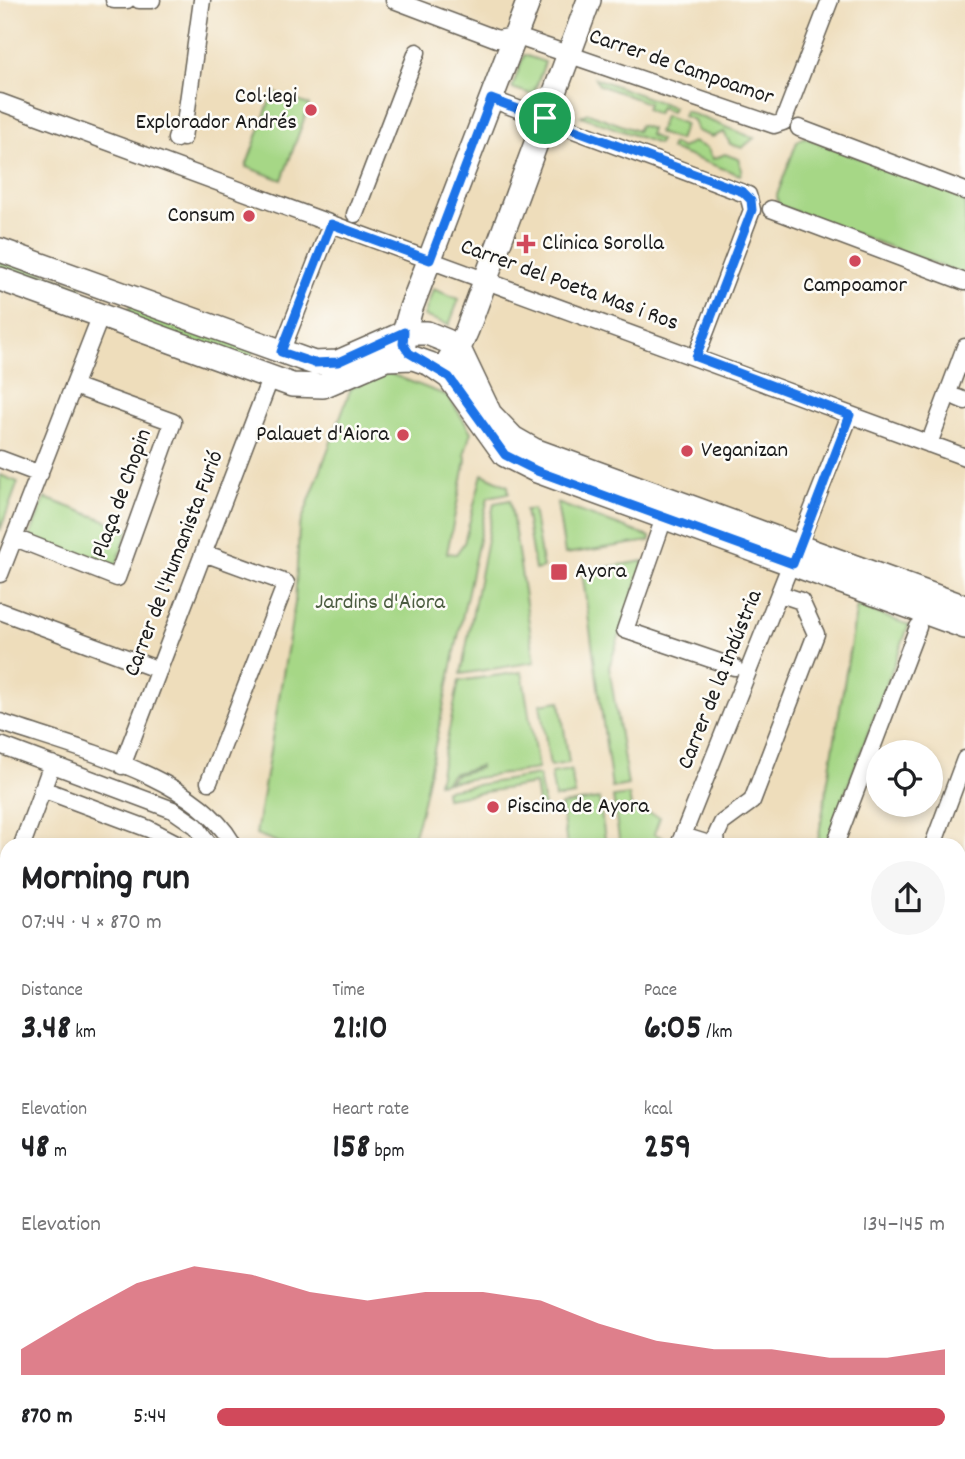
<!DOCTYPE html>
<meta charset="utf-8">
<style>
body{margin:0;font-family:Dekko,sans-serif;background:#f6f6f6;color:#202124;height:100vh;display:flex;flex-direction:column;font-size:26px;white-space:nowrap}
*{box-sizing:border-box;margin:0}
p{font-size:23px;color:#757577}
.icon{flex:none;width:38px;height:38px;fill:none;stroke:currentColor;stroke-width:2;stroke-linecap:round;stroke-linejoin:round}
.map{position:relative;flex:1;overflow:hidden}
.side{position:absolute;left:0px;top:838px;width:966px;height:621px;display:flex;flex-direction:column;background:#fff;border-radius:21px 21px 0 0;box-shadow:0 4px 10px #0003}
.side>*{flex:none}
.controls{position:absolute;left:866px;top:740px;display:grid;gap:14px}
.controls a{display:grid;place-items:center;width:77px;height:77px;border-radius:50%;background:#fff;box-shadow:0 4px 10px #0003;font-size:35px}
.pin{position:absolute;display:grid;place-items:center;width:60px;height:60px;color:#fff;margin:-30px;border:4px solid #fff;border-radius:50%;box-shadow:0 2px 7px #0007}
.round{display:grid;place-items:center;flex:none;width:74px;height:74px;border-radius:37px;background:#f6f6f6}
.headline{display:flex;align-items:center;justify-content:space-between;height:119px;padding:0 21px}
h1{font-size:38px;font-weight:800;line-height:52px}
.metrics{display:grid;grid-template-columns:repeat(3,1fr);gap:10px;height:119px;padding:7px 21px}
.metrics div{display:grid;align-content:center}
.metrics b{font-size:35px;font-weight:800}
.metrics small{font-size:19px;font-weight:400}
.metrics p{font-size:19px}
.chart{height:196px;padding:14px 21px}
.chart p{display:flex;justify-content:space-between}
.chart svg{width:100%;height:126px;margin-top:7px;fill:#d1495b;opacity:.7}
ul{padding:0 21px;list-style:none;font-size:23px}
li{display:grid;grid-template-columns:112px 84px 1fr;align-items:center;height:52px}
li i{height:18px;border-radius:9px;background:#d1495b}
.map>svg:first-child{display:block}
</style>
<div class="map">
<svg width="965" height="1459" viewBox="0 0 965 1459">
<rect width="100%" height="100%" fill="#fdfcf7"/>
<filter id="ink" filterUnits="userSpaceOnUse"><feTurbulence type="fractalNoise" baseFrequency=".0143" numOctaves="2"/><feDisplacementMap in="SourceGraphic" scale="14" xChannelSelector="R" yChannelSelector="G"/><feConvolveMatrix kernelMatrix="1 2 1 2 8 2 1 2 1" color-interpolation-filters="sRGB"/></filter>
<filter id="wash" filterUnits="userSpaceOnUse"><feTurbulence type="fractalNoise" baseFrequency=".00686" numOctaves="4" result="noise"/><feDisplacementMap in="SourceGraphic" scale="28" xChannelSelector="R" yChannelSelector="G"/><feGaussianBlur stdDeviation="1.57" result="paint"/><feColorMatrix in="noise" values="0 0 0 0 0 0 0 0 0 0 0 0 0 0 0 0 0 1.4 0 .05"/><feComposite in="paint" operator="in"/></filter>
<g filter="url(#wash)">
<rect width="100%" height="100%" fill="#edb"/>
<path fill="#a6d786" stroke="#617a51" stroke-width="2" d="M 524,55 L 545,62 L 533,95 L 512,88 Z
M 595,78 L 673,107 L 671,112 L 660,107 L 657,114 L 646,109 L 648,103 L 599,85 Z
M 273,92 L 309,105 L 282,180 L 246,167 Z
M 685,111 L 754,138 L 742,148 L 730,144 L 724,132 L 712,137 L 697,131 L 693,120 L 683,116 Z
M 588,113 L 637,131 L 640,125 L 651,129 L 649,135 L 660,140 L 658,144 L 581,116 Z
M 664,116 L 685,124 L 679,140 L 658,133 Z
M 804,137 L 965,198 L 965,275 L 778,205 L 777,195 L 797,142 Z
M 692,142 L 707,148 L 713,159 L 725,154 L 738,159 L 742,170 L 740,175 L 670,149 L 672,144 L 682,148 Z
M 0,257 L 82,287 L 77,300 L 0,272 Z
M 433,289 L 459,299 L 449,325 L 424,316 Z
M 131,305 L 254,350 L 249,363 L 126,318 Z
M 388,373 L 448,396 L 471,432 L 465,452 L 466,460 L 447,553 L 456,554 L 464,543 L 482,474 L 508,486 L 509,493 L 488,497 L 421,811 L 411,845 L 285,845 L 256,834 L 295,603 L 299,528 L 351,388 Z
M 0,475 L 18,482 L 0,531 Z
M 45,498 L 129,529 L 114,571 L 29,538 Z
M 510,500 L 535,662 L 461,674 L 494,503 Z
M 557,503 L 650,537 L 650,541 L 565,554 Z
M 533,509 L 543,568 L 535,570 L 525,510 Z
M 644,561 L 609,667 L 628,785 L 612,788 L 582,571 Z
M 857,606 L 909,625 L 827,841 L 818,840 Z
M 522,672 L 538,769 L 448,782 L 455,775 L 480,768 L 480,766 L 452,774 L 445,782 L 438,783 L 459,681 Z
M 560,701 L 569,763 L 550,766 L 540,704 Z
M 571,770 L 575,795 L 555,798 L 551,773 Z
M 539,775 L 545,814 L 540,815 L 535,784 L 446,798 L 445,790 Z
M 629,795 L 631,807 L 660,817 L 654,834 L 664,838 L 661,845 L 620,845 L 613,797 Z
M 599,799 L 606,845 L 567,845 L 561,805 Z"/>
</g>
<g filter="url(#ink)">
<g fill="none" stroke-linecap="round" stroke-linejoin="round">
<defs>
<path id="street" d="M 114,0 L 127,0
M 139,0 L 152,0
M 394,0 L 497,39 L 515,36 L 774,125 L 783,122 L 830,0
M 491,99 L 748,195 L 752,210 L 696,357
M 0,102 L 965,457
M 799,128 L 965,191
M 176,139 L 177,136 L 183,138 L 202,0
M 771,209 L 965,282
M 355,214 L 417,52
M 281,352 L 331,224
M 958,398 L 965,401
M 929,444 L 965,347
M 0,459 L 40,474
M 665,515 L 625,630 L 734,667
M 15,538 L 117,578 L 173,422 L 74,386
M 204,553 L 286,583 L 209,782
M 0,574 L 101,315
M 0,611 L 159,670
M 0,722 C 71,747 192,775 231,841
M 0,745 L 173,810 L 196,826 L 209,845
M 122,766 L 270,379
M 42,789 L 149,829 L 180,845
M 683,836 L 712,845
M 22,845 L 52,764
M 679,845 L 850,415
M 717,845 L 716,836 L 722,823 L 752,801 L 816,634 L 801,601 L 780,594
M 835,845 L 918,627
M 933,845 L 965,759
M 0,905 L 7,885
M 959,1081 L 965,1083
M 0,1082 L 7,1085
M 959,1103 L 965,1105
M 959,1260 L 965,1261
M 959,1384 L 965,1386
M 0,1387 L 7,1369
M 188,1459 L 190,1452
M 449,1459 L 452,1452
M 703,1459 L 706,1452
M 957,1459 L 965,1439"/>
<path id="secondary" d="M 0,250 L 314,363 L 338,362 L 404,333 L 427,333 L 447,341 L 460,351 L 490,414 L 513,438 L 534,450 L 965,607
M 0,279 L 292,385 L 323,386 L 386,359 L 413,358 L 430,364 L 449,377 L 505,455 L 537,471 L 965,627
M 404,345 L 404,333 L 411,308 L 529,0
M 450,358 L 459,348 L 467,330 L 589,0
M 1,1459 L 7,1449"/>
<path id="primary" d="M 0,1436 L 7,1439
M 46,1452 L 62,1459"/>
</defs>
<use href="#street" stroke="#666054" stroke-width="19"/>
<use href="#secondary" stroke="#666054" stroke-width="26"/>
<use href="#primary" stroke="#666054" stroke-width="28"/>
<use href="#street" stroke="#fff" stroke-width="16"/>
<use href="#secondary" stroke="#fff" stroke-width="23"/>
<use href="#primary" stroke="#fff" stroke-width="24"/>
</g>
</g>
<g fill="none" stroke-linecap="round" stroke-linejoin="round" filter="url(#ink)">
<defs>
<path id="route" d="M 491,99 L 743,192 L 751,200 L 752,210 L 696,357 L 850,415 L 793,564 L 537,471 L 505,455 L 449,377 L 409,353 L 403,344 L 404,332 L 338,362 L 314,363 L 281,352 L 331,224 L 430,260 Z"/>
</defs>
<use href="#route" stroke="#fff" stroke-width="14"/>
<use href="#route" stroke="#1a73e8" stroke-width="9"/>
</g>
<g fill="#d1495b" stroke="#fdfcf7" stroke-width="2.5">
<circle cx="311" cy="110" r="7"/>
<circle cx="249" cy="216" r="7"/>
<path d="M522.5 233.5h7v7h7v7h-7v7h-7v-7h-7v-7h7z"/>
<circle cx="855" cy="261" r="7"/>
<circle cx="403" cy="435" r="7"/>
<circle cx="687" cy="451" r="7"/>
<rect x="550" y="563" width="18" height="18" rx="3.5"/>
<circle cx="493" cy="807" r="7"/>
</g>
<g text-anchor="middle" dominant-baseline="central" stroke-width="5" stroke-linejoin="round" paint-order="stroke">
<g font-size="23" fill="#1c1c1c" stroke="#fdfcf7">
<text transform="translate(681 68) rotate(19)">Carrer de Campoamor</text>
<text transform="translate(569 286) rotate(20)">Carrer del Poeta Mas i Ros</text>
<text transform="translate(123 494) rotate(-70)">Plaça de Chopin</text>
<text transform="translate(175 564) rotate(-69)">Carrer de l'Humanista Furió</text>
<text transform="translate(721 680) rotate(-68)">Carrer de la Indústria</text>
</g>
<g font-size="23" fill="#1c1c1c" stroke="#fdfcf7" text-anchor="start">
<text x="297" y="97" text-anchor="end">Col·legi<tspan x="297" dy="26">Explorador Andrés</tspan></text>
<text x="235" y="216" text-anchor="end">Consum</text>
<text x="542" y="244">Clinica Sorolla</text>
<text x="855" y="286" text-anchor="middle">Campoamor</text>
<text x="389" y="435" text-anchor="end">Palauet d'Aiora</text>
<text x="701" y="451">Veganizan</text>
<text x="575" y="572">Ayora</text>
<text x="507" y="807">Piscina de Ayora</text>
</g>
<g font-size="23" fill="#4c5d41" stroke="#fdfcf7">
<text x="380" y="603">Jardins d'Aiora</text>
</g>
</g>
</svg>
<div class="controls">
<a><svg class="icon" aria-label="locate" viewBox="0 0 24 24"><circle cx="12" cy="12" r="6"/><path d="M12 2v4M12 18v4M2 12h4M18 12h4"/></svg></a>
</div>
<div class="pin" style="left:545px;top:118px;background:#1e9e55"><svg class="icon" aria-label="arrive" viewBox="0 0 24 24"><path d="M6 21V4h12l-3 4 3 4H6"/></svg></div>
<section class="side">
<div class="headline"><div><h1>Morning run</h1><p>07:44 · 4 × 870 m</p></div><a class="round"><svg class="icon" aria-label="share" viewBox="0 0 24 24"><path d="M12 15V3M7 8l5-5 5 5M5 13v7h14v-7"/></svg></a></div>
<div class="metrics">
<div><p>Distance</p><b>3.48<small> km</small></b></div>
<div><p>Time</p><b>21:10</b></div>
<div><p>Pace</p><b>6:05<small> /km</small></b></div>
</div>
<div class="metrics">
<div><p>Elevation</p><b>48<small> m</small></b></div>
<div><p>Heart rate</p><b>158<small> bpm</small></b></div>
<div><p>kcal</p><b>259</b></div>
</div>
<div class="chart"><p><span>Elevation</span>134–145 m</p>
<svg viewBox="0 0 160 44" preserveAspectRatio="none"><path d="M0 44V35L10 23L20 12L30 6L40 9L50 15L60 18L70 15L80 15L90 18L100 26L110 32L120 35L130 35L140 38L150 38L160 35V44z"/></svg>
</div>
<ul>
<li><b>870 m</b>5:44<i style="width:100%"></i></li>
</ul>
</section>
</div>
